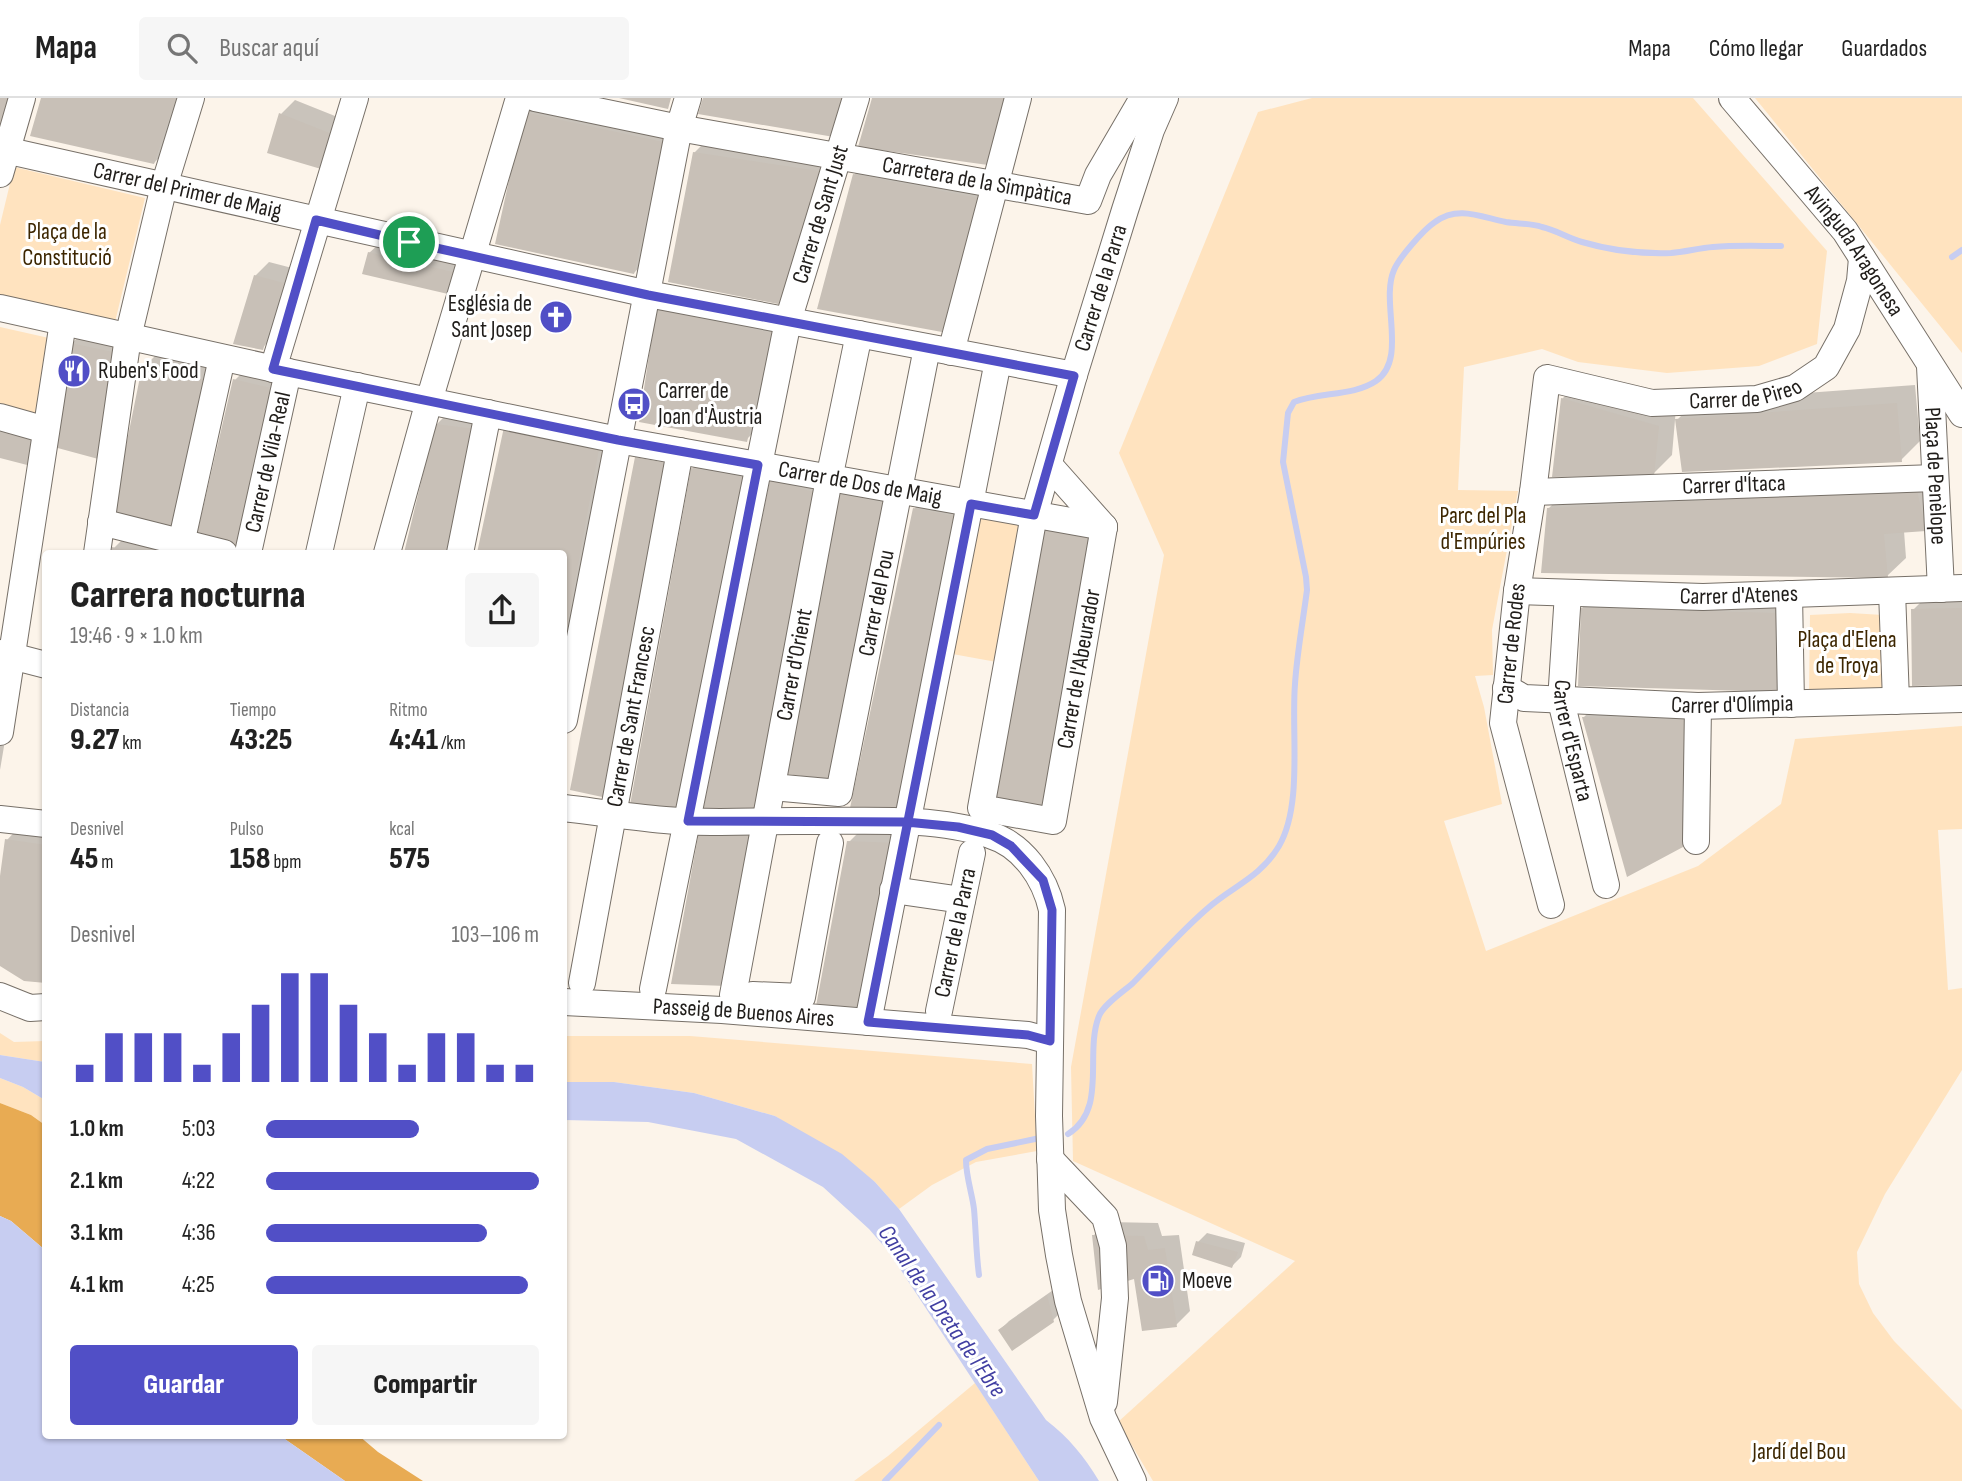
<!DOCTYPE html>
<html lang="es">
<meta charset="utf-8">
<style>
body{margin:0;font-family:"Sofia Sans Condensed",sans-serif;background:#f6f6f6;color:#222;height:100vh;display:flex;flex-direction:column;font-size:26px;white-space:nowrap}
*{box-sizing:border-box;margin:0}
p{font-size:23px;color:#767676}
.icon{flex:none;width:38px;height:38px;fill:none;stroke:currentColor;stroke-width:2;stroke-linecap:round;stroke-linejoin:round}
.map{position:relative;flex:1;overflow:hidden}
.sheet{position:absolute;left:42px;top:452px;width:525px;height:889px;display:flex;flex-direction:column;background:#fff;border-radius:7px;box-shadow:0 2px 5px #0004}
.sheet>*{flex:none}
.pin{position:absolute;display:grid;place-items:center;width:60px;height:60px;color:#fff;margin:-30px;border:4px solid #fff;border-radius:50%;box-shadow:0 2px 7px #0007}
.round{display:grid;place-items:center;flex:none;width:74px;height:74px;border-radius:7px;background:#f6f6f6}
.headline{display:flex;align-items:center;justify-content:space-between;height:119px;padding:0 28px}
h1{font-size:38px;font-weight:800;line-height:52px}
.stats{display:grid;grid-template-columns:repeat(3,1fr);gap:10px;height:119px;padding:7px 28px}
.stats div{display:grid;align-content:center}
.stats b{font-size:30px;font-weight:800}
.stats small{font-size:19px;font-weight:400}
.stats p{font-size:19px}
.chart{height:196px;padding:14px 28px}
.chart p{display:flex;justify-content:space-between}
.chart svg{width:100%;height:126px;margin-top:7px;stroke:#514fc6;stroke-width:6}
.cta{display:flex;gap:14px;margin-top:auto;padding:14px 28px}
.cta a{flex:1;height:80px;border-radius:7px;background:#514fc6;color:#fff;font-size:28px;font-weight:800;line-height:80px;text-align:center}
.cta a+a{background:#f6f6f6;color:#222}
ul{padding:0 28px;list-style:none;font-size:23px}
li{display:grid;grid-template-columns:112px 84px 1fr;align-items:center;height:52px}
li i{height:18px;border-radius:9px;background:#514fc6}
header{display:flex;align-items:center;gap:42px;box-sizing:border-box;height:98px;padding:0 35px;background:#fff;border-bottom:2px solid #e0e0e0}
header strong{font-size:33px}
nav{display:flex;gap:38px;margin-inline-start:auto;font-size:24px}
.search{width:490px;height:63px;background:#f6f6f6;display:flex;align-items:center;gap:18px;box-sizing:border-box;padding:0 24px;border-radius:7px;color:#767676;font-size:26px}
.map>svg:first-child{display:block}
</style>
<header>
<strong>Mapa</strong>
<div class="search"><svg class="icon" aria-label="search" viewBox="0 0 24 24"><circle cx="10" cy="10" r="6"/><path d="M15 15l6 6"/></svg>Buscar aquí</div>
<nav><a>Mapa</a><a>Cómo llegar</a><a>Guardados</a></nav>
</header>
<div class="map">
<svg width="1962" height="1383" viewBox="0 0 1962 1383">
<rect width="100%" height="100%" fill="#fcf4ea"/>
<path fill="#ffe3bf" d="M 1312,0 L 1693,0 L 1827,153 L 1817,246 L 1759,268 L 1667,275 L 1578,264 L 1542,251 L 1464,269 L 1458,392 L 1518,393 L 1492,532 L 1493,577 L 1475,578 L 1484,609 L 1502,706 L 1444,723 L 1486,853 L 1698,768 L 1781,706 L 1795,641 L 1962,628 L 1962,731 L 1938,732 L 1948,892 L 1962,890 L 1962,972 L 1885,1096 L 1857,1154 L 1859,1186 L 1873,1215 L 1894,1243 L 1962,1312 L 1962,1383 L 1153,1383 L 1118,1324 L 1295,1163 L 1073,1063 L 1071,969 L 1164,457 L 1119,355 L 1258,14 Z
M 1755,0 L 1962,0 L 1962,255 Z
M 14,69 L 145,100 L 115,224 L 0,197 L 0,127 Z
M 0,229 L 49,240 L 37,319 L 0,310 Z
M 976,412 L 1029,421 L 1002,565 L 947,555 Z
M 1850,515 L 1883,517 L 1886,592 L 1809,594 L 1810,517 Z
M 0,935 L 14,944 L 45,943 L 45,964 L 0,957 Z
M 564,938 L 690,938 L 1032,966 L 1037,1053 L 976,1064 L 932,1087 L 899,1111 L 875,1084 L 775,1018 L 694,995 L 614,984 L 564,984 Z
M 0,980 L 23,989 L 45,1002 L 45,1027 L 31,1017 L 0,1005 Z
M 975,1285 L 1039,1383 L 854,1383 L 888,1358 Z"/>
<path fill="#e8ab53" d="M 0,1005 L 31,1017 L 45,1027 L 45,1152 L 11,1123 L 0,1118 Z
M 279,1337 L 358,1337 L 378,1354 L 423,1383 L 345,1383 Z"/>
<path fill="#c7cdf1" d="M 0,957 L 45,964 L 45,1002 L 23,989 L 0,980 Z
M 564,984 L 614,984 L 694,995 L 775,1018 L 842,1056 L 875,1084 L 899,1111 L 1046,1322 C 1069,1340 1084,1358 1099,1383 L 1039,1383 L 889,1154 L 869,1131 L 823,1089 L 736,1041 L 648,1024 L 564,1022 Z
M 0,1118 L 11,1123 L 45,1152 L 46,1337 L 279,1337 L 345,1383 L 0,1383 Z"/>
<path fill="#0003" d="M 43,0 L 188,0 L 172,46 L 154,65 Z
M 540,0 L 681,25 L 652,156 L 634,175 L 525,15 Z
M 295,2 L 345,22 L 334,55 L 281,16 Z
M 713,36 L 836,55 L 801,187 L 694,55 Z
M 873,58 L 997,81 L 960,213 L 942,232 L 854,77 Z
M 379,146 L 461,165 L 456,185 L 369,155 Z
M 269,164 L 296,171 L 276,236 L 262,250 L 255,178 Z
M 676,193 L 790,217 L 765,323 L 746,342 L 657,212 Z
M 85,232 L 131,242 L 101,360 L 71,246 Z
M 162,251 L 225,264 L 113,420 L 143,270 Z
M 254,263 L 298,273 L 240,451 L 199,455 L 235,282 Z
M 1581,282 L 1676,310 L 1672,357 L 1653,376 L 1562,301 Z
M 1915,287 L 1920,343 L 1901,362 L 1677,322 L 1696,303 Z
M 455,308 L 494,313 L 406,455 L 436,327 Z
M 0,329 L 38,339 L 0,358 Z
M 617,333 L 564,625 L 564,455 L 479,455 Z
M 711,352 L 761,361 L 695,690 L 692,371 Z
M 1936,374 L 1926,431 L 1904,433 L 1906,460 L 1887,478 L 1548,411 L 1567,392 Z
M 838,378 L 775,690 L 771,382 Z
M 858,378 L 909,388 L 851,661 L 839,397 Z
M 933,393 L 976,401 L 852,709 L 914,411 Z
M 133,431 L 182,455 L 113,455 L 114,450 Z
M 1601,492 L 1796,497 L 1800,574 L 1582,510 Z
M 1962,492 L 1962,586 L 1913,512 L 1932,493 Z
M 0,547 L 20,554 L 0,672 Z
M 1602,601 L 1702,604 L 1701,728 L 1682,748 L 1583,620 Z
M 25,723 L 46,726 L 46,883 L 0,866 L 0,791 L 7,742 Z
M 868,725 L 914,727 L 857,907 L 849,744 Z
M 1108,1124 L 1158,1125 L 1162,1138 L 1179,1137 L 1190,1213 L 1176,1227 L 1136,1178 L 1094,1137 Z
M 1207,1135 L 1245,1145 L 1241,1159 L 1232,1168 L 1198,1144 Z
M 1056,1190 L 1062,1213 L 1053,1222 L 1000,1232 L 1009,1223 Z"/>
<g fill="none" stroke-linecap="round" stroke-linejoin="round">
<path stroke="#c7cdf1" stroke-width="6" d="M 1952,159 L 1962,152
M 1068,1036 C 1108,1011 1084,956 1099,918 C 1104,906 1123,894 1133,885 C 1158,860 1181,833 1208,810 C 1233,788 1260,780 1279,748 C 1303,707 1291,633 1295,586 C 1297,555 1303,523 1307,492 L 1306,479 L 1283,364 L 1288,315 L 1294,304 C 1320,294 1354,298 1376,283 C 1408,261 1380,204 1394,172 C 1399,160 1423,132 1435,124 C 1458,107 1481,119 1506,124 C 1518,126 1530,125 1542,129 C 1556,132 1568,140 1582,144 C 1609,152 1642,156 1671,155 C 1685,154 1699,150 1713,149 C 1735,147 1759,148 1781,148
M 979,1177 C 976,1155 976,1133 974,1111 C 972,1095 966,1079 966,1062 L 987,1051 L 1040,1040
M 885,1383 L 939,1327"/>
</g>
<path fill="#c8c0b7" d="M 0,0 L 9,0 L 1,29 L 0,29 Z
M 41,0 L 176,0 L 154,66 L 30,38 Z
M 619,0 L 671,0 L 668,11 Z
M 703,0 L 843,0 L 834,39 L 698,16 Z
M 872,0 L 1006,0 L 988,67 L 858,49 Z
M 524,14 L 663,44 L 634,176 L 495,146 Z
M 279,15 L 332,36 L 321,71 L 267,55 Z
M 693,54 L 819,73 L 783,207 L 668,184 Z
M 853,76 L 979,100 L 942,234 L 817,211 Z
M 368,154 L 453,174 L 448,196 L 362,176 Z
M 254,177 L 284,185 L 263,252 L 233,246 Z
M 656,211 L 772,235 L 747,344 L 639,324 Z
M 70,245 L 118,255 L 102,362 L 54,349 Z
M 142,269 L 208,282 L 176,435 L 111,422 Z
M 233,281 L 280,292 L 242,451 L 196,440 Z
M 1561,300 L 1659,328 L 1654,378 L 1552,379 Z
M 1897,305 L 1902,364 L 1682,374 L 1675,321 Z
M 435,326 L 476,331 L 451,455 L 404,455 Z
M 504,329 L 599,351 L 565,539 L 564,455 L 477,455 Z
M 0,334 L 35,343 L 31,368 L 0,360 Z
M 635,359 L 667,365 L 607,700 L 570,692 Z
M 691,370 L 743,379 L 677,711 L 630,707 Z
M 770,381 L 820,396 L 757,711 L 703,712 Z
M 1917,392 L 1926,433 L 1884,436 L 1888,480 L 1541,475 L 1547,410 Z
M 838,396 L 891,406 L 833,682 L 786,676 Z
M 913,410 L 959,419 L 899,711 L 850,710 Z
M 1039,427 L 1091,437 L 1046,710 L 993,699 Z
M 112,449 L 134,454 L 134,455 L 111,455 Z
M 1581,510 L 1778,515 L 1782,594 L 1578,588 Z
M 1962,510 L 1962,587 L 1912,588 L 1911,511 Z
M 1582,619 L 1684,622 L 1683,749 L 1627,779 Z
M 699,733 L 756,736 L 727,888 L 671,886 Z
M 5,741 L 46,747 L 46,885 L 24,883 L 0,868 L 0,778 Z
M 847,743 L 896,745 L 867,900 L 857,909 L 816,908 Z
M 1092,1137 L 1144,1138 L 1148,1152 L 1165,1150 L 1177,1229 L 1142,1233 L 1134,1181 L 1098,1192 Z
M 1196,1143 L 1238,1154 L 1232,1170 L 1192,1157 Z
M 1047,1197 L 1054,1224 L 1012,1253 L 998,1232 Z"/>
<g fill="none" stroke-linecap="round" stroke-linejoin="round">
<defs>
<g id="minor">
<path id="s1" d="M 535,0 L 679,30 L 1088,103 L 1098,77 L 1143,0"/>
<path id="s2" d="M 1732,0 L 1845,133 L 1962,316"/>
<path id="s3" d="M 0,51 L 648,196 L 1074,277"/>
<path d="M 0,76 L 22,0"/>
<path id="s4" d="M 0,210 L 288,274 L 618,342 L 1104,429"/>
<path d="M 951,254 L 1018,0"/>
<path id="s5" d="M 1930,268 L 1941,491"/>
<path d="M 273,271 L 355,0"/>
<path d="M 0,319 L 46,332"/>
<path d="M 1049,367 L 1104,429"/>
<path id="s6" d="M 1533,394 L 1935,380"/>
<path d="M 101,424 L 224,455"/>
<path id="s7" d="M 1104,429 L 1053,723 L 981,710 L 1034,417 L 1074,277 L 1125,112 L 1151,32 L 1165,0"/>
<path d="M 97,455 L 128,239 L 164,88 L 191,0"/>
<path d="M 179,455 L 222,260"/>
<path id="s8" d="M 248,455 L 288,274"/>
<path d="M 319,455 L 357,288"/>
<path d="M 387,455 L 429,303 L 519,0"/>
<path d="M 460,455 L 488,315"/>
<path id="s9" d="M 1517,493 L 1703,499 L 1962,490"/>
<path d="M 1892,493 L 1896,603"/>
<path id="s10" d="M 1568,495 L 1561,603 L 1606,787"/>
<path d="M 1789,496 L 1791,606"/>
<path d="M 0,555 L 46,567"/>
<path id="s11" d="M 1506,590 L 1524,600 L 1698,608 L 1962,601"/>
<path d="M 564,622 L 679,30 L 688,0"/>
<path d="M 0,634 L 63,224"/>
<path id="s12" d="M 772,689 L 839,695 L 927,250"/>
<path d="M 564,710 C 597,714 631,719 665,722 C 707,726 751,723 793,723 C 855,724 931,717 990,737 C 1023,747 1045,780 1052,812 L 1049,1018 L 1052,1112 L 1059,1157 L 1068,1203 L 1103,1320 L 1133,1383"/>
<path d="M 0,721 L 46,726"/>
<path d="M 1696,743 L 1698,608"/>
<path d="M 893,792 L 962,802"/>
<path id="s13" d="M 1551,807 L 1503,625 L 1517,493 L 1533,394 L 1547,280 L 1652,305 L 1757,301 L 1795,290 L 1826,269 L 1847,231 L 1860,183 L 1862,160"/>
<path id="s14" d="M 582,885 L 680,353"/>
<path id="s15" d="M 653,891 L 788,223 L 856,0"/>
<path id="s16" d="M 733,897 L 829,381 L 859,236"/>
<path d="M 0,898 L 30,910 L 46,909"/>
<path d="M 749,902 L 753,897 L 802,899 L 830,745"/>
<path id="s17" d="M 564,904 L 722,912 L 1028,937 L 1050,943"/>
<path id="s18" d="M 939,913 L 972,755"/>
<path d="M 868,924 L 998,263"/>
<path d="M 1050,1061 L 1105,1119 L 1113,1148 L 1115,1200 L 1104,1304"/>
</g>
</defs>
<use href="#minor" stroke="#777068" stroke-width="28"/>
<use href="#minor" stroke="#fff" stroke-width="26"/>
</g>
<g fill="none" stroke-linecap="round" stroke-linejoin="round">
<defs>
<path id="route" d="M 409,144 L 316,122 L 273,271 L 618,342 L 758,367 L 688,723 L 906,724 L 958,729 L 992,737 L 1011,748 L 1043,782 L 1052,812 L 1050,943 L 1028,937 L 868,924 L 971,406 L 1034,417 L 1074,278 L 648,197 L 409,144"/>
</defs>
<use href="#route" stroke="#fff" stroke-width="14"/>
<use href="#route" stroke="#514fc6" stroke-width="9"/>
</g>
<defs>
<symbol id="church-disc" viewBox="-11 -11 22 22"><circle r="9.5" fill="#514fc6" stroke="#fff"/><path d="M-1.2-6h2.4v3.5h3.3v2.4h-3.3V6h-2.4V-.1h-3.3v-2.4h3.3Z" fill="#fff"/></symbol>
<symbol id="restaurant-disc" viewBox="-11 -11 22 22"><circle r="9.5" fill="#514fc6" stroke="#fff"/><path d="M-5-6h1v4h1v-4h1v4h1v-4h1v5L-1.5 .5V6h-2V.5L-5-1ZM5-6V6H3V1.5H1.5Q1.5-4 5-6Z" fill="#fff"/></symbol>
<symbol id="bus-disc" viewBox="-11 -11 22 22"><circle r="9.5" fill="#514fc6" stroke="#fff"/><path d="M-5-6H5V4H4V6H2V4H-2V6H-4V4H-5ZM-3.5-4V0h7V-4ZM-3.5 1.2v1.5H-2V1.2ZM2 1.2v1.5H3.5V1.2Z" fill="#fff"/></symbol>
<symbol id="fuel-disc" viewBox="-11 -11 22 22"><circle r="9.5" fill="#514fc6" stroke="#fff"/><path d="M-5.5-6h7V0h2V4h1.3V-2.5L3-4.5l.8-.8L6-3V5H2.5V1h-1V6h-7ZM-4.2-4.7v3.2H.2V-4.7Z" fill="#fff"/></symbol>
</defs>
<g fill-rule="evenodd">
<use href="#church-disc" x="537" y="200" width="38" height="38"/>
<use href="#restaurant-disc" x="55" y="254" width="38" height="38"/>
<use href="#bus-disc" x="615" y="287" width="38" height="38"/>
<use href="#fuel-disc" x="1139" y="1164" width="38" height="38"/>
</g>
<g text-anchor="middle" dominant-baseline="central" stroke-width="6" stroke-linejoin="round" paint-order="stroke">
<g font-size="23" fill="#201d1a" stroke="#fff">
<text stroke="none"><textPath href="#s1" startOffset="450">Carretera de la Simpàtica</textPath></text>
<text stroke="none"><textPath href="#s3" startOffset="192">Carrer del Primer de Maig</textPath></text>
<text stroke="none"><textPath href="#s15" startOffset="793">Carrer de Sant Just</textPath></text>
<text stroke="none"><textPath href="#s2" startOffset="196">Avinguda Aragonesa</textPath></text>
<text stroke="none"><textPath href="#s7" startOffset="906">Carrer de la Parra</textPath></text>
<text stroke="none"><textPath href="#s13" startOffset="738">Carrer de Pireo</textPath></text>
<text stroke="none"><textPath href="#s8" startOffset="93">Carrer de Vila-Real</textPath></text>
<text stroke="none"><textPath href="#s5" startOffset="110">Plaça de Penèlope</textPath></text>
<text stroke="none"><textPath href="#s4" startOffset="878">Carrer de Dos de Maig</textPath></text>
<text stroke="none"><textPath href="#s6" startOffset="201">Carrer d'Ítaca</textPath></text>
<text stroke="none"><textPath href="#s9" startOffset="222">Carrer d'Atenes</textPath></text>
<text stroke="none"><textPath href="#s12" startOffset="261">Carrer del Pou</textPath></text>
<text stroke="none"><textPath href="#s13" startOffset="268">Carrer de Rodes</textPath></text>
<text stroke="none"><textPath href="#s16" startOffset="336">Carrer d'Orient</textPath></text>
<text transform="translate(1079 571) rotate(-80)">Carrer de l'Abeurador</text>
<text stroke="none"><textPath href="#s11" startOffset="229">Carrer d'Olímpia</textPath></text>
<text stroke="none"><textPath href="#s14" startOffset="271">Carrer de Sant Francesc</textPath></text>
<text stroke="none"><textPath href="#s10" startOffset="149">Carrer d'Esparta</textPath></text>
<text stroke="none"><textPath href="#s18" startOffset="80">Carrer de la Parra</textPath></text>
<text stroke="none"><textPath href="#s17" startOffset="180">Passeig de Buenos Aires</textPath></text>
</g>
<g font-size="23" fill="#3d2600" stroke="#fff">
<text x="67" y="134">Plaça de la<tspan x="67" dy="26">Constitució</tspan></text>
<text x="1483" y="418">Parc del Pla<tspan x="1483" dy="26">d'Empúries</tspan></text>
<text x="1847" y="542">Plaça d'Elena<tspan x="1847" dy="26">de Troya</tspan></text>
<text x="1799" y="1354">Jardí del Bou</text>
</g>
<g font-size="23" fill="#201d1a" stroke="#fff" text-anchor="start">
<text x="532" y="206" text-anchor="end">Església de<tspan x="532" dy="26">Sant Josep</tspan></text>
<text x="98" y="273">Ruben's Food</text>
<text x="658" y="293">Carrer de<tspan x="658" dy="26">Joan d'Àustria</tspan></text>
<text x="1182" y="1183">Moeve</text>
</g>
<g font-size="24" font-style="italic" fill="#413fa2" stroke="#fff">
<text transform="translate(942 1213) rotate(55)">Canal de la Dreta de l'Ebre</text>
</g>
</g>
</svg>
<div class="pin" style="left:409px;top:144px;background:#1e9e55"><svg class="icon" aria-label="arrive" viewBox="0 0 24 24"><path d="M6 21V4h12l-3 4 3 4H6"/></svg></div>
<section class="sheet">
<div class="headline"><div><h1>Carrera nocturna</h1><p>19:46 · 9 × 1.0 km</p></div><a class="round"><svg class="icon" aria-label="share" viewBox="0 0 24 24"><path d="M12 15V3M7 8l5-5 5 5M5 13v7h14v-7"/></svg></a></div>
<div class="stats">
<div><p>Distancia</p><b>9.27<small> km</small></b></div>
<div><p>Tiempo</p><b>43:25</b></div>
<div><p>Ritmo</p><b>4:41<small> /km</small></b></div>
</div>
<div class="stats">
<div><p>Desnivel</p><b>45<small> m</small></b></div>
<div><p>Pulso</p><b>158<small> bpm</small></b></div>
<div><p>kcal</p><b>575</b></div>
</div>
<div class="chart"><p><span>Desnivel</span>103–106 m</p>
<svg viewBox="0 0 160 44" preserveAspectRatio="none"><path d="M5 44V38M15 44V27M25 44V27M35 44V27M45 44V38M55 44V27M65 44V17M75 44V6M85 44V6M95 44V17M105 44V27M115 44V38M125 44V27M135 44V27M145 44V38M155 44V38"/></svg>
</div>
<ul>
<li><b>1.0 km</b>5:03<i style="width:56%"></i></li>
<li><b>2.1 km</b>4:22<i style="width:100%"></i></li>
<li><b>3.1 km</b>4:36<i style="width:81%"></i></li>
<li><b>4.1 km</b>4:25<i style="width:96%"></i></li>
</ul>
<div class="cta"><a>Guardar</a><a>Compartir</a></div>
</section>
</div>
